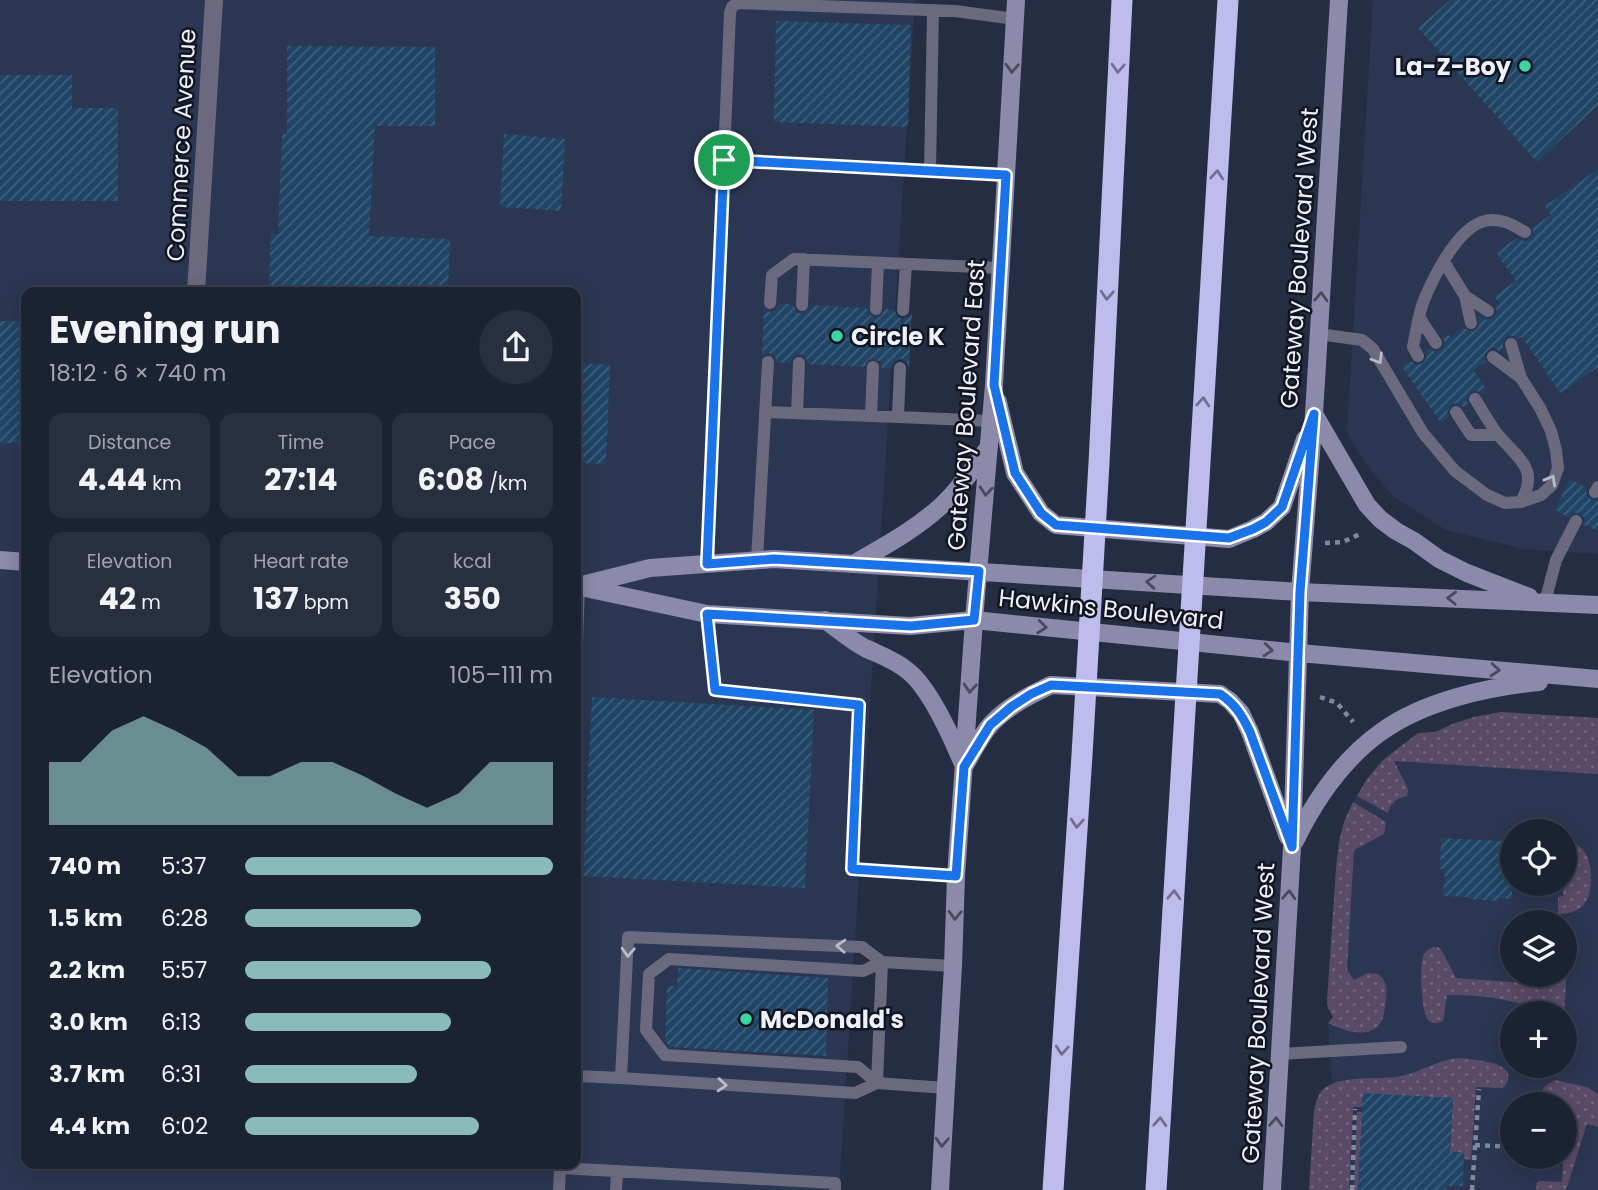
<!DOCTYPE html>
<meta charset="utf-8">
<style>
body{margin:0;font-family:Poppins,sans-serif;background:#282f3e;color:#f1f3f6;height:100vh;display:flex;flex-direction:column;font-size:26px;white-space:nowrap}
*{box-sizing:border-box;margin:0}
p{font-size:23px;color:#a0a4ac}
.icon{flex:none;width:38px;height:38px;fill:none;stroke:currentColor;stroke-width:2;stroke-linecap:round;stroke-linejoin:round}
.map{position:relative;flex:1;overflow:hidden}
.side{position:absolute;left:21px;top:287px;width:560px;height:882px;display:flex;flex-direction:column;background:#1b2232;border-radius:14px;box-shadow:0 4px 18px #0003,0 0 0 2px #393f4d}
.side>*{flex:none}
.tools{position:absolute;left:1500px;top:819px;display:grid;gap:14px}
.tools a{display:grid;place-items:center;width:77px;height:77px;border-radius:50%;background:#1b2232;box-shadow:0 4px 18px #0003,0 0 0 2px #393f4d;font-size:35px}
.pin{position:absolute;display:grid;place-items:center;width:60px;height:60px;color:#fff;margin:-30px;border:4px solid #fff;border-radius:50%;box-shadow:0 2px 7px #0007}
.round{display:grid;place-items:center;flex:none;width:74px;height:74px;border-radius:37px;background:#282f3e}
.headline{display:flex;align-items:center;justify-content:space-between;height:119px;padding:0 28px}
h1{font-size:38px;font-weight:700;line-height:52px}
.metrics{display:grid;grid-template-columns:repeat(3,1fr);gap:10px;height:119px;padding:7px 28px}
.metrics div{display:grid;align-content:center;border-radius:14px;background:#282f3e;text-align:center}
.metrics b{font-size:30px;font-weight:700}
.metrics small{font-size:19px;font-weight:400}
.metrics p{font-size:19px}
.chart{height:196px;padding:14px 28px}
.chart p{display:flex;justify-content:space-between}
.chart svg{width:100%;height:126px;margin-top:7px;fill:#8bbbb9;opacity:.7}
ul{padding:0 28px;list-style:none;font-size:23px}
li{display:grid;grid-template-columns:112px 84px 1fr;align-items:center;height:52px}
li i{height:18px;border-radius:9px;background:#8bbbb9}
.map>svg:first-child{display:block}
</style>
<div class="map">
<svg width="1598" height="1190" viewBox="0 0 1598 1190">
<defs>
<pattern id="green-dots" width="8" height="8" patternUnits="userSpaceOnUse" patternTransform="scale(1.75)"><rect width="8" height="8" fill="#594a67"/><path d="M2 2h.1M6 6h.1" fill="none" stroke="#71657e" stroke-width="1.8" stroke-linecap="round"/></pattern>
<pattern id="building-hatch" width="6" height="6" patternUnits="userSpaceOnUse" patternTransform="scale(1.75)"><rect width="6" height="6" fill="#1f4465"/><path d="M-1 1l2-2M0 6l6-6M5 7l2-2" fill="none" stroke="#405f7c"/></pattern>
</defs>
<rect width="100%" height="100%" fill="#242d42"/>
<path fill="#2b3652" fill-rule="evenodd" d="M 0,0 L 915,0 L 839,1190 L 0,1190 ZM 26,292 L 576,292 L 576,1164 L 26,1164 Z
M 1373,0 L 1598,0 L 1598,554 L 1523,549 L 1446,530 L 1394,497 L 1365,463 L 1347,432 Z
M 1501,712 L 1598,718 L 1598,1190 L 1309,1190 L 1314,1111 L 1321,1092 L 1332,1084 L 1328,1023 L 1333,1017 L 1328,1008 L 1327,1001 L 1336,869 L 1339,842 L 1344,822 L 1353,802 L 1367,779 L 1383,760 L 1418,733 L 1435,732 L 1455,723 L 1474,717 ZM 1512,831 L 1564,831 L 1564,884 L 1512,884 ZM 1512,922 L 1564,922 L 1564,975 L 1512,975 ZM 1512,1013 L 1564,1013 L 1564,1066 L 1512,1066 ZM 1512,1104 L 1564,1104 L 1564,1157 L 1512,1157 Z"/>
<path fill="url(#green-dots)" d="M 1501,712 L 1598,718 L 1598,774 L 1394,761 L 1408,789 L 1407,796 C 1397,798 1390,803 1388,813 L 1357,796 L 1367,779 L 1383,760 L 1418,733 L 1435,732 L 1455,723 L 1474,717 Z
M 1353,802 L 1386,822 L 1384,834 L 1354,850 L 1347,970 L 1354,980 L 1368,973 L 1378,974 C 1387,981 1387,988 1386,999 C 1385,1005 1385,1014 1382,1020 C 1371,1042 1343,1030 1328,1023 L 1333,1017 L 1328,1008 L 1327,1001 L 1336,869 L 1339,842 L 1344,822 Z
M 1566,841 C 1587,845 1591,860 1591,879 C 1591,902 1581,914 1558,914 L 1558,897 L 1563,896 Z
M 1433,947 L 1438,947 L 1442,951 L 1456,978 L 1542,984 L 1553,978 L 1552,975 L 1564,975 L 1565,961 L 1567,970 L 1564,1013 L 1540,1013 L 1541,1010 C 1511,999 1479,994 1447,995 L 1443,1021 C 1438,1023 1433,1025 1428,1020 C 1421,1012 1419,963 1424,954 C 1426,950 1429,949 1433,947 Z
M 1458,1058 C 1472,1060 1526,1061 1503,1088 L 1476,1087 L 1471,1160 L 1464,1159 L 1464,1153 L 1450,1152 L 1453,1098 L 1363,1094 L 1362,1107 L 1353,1107 L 1349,1190 L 1309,1190 L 1314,1111 C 1316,1102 1318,1092 1326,1087 C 1344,1075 1380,1080 1401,1076 C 1422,1072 1437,1060 1458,1058 Z
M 1555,1080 L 1587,1087 L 1598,1094 L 1598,1127 L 1587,1124 L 1566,1190 L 1536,1190 L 1537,1183 L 1539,1181 L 1562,1182 L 1566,1105 L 1546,1103 L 1542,1100 L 1543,1088 L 1548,1084 Z
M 1357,1112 L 1362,1112 L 1358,1190 L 1354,1190 Z"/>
<path fill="url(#building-hatch)" d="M 1450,0 L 1598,0 L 1598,105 L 1537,162 L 1418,28 Z
M 776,21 L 911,25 L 908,127 L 774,122 Z
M 287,46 L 435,47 L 435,126 L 375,126 L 369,236 L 450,239 L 448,292 L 269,292 L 271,233 L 278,234 L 282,134 L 287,134 Z
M 0,75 L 72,75 L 72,108 L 118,108 L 118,201 L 0,201 Z
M 504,134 L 565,139 L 561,211 L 500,207 Z
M 1598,169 L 1598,367 L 1560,393 L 1522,337 L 1518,339 L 1514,336 L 1508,336 L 1503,341 L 1503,349 L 1500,352 L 1495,348 L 1489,349 L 1484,355 L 1486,362 L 1473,370 L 1487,390 L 1482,394 L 1475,390 L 1470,392 L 1466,399 L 1468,404 L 1463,407 L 1456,403 L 1451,405 L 1447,412 L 1449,417 L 1441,423 L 1402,367 L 1411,361 L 1417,365 L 1423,363 L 1427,357 L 1425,351 L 1429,348 L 1436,352 L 1441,350 L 1445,343 L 1443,338 L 1448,334 L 1450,337 L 1464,327 L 1469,331 L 1476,330 L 1479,325 L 1479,317 L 1480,316 L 1488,320 L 1495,316 L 1497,311 L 1495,306 L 1499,303 L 1494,296 L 1516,281 L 1496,252 L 1517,238 L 1524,241 L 1530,239 L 1534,233 L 1532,228 L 1551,215 L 1545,206 Z
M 779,304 L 793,304 L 797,312 L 802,314 L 809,310 L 811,305 L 867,308 L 869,314 L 875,318 L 881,316 L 885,309 L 894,310 L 898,317 L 903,319 L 910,315 L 912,311 L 909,369 L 907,363 L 901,359 L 895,361 L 891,368 L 882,368 L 880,362 L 874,358 L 868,360 L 864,367 L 808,364 L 806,358 L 800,354 L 794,356 L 790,363 L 777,362 L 775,357 L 769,353 L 762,356 L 764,309 L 769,312 L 773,311 L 777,308 Z
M 0,321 L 26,321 L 26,443 L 0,443 Z
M 576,363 L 610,365 L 606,464 L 576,463 Z
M 1570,479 L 1587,488 L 1586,493 L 1590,499 L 1598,500 L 1598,531 L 1584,525 L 1584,517 L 1579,513 L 1572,513 L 1568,517 L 1555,510 Z
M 592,697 L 814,710 L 805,888 L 583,876 Z
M 1441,838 L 1504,841 L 1504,846 L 1512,847 L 1512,899 L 1498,898 L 1498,901 L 1469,899 L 1469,897 L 1443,896 L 1445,869 L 1440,869 Z
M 678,968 L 828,978 L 826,1056 L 670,1047 L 665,1041 L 667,986 L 677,986 Z
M 1363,1093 L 1453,1098 L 1450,1152 L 1464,1152 L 1463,1186 L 1447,1186 L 1446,1190 L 1358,1190 Z"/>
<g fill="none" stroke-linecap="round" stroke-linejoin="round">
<path stroke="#82899a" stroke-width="4.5" stroke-dasharray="5 5" stroke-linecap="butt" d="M 1325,543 L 1343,542 L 1360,534
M 1320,697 L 1337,703 L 1353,722
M 1475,1145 L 1512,1147
M 1352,1190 L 1355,1109
M 1472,1190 L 1479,1089"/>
<path stroke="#6a697d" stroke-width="12" d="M 724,160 L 1006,175
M 930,171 L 933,10
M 1444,262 L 1465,296 L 1488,311
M 1465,296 L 1471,323
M 770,303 L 772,275 L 794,259 L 1001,268
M 802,305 L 804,259
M 876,309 L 878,263
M 903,310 L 906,264
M 1419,317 L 1436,343
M 1319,334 L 1362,340 L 1373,349 L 1423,433 L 1455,471 L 1487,495 L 1505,503 L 1521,502 L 1541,495 L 1552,485 L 1558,468 L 1556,450 L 1551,431 L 1540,408 L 1521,378 L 1511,344
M 1418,356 L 1413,347 C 1416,332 1418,315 1424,300 C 1434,276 1458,227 1485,221 C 1500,217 1513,225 1525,232
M 1493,357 L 1521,378
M 900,368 L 898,417 L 991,421
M 1475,399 C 1483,411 1490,425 1499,436 C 1520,460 1539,469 1521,502
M 765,412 L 898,417
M 1456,412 L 1471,435 L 1498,435
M 797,413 L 799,363
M 871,416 L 873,367
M 1595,492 L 1598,487
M 757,560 L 768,362
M 707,564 L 730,13 L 732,7 L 737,3 L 955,11 L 1015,19
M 1545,602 L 1556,560 L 1576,521
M 707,614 L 715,690 L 859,705 L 852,869 L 956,876
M 576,673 L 579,586
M 669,959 L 863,971 L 882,962 L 877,1083 L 858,1067 L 665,1055 L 646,1030 L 649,974 Z
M 1280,1054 L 1401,1047
M 576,1076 L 621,1078
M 945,1088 L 877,1083 L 855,1093 L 621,1078 L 628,937 L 862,947 L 882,962 L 953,966
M 559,1190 L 560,1168 L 835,1183 L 835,1190
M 616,1190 L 617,1172"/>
<path stroke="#6a697d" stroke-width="18" d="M 196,292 L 214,0"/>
<path stroke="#8c8aaa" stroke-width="18" d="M 998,402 L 1015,473 L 1041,513 L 1056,525 L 1229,539 L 1253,529 L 1266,522 L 1282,507 L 1305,439
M 1314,414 L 1367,505 L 1380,519 L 1396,531 L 1414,541 L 1439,559 L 1467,573 L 1529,597
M 0,560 L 26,562
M 855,563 C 885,546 916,529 941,506 C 960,489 974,467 989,447
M 582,585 L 650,568 L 774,559 L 1300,592 L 1598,605
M 576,586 L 707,614 L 910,626 L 974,620 L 1299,653 L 1598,679
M 825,620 C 838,629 851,641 865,648 C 880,655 895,660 908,671 C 930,688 952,738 963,764
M 965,765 C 973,752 981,735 991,724 C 1008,706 1030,695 1051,685 L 1220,694 L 1230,701 L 1241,713 L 1250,732 L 1288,837
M 1295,841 C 1315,800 1343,759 1381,732 C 1424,701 1487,687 1539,682
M 940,1190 L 953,966 L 956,876 L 974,620 L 994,385 L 1016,0
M 1272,1190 L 1292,847 L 1300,592 L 1314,414 L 1339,0"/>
<path stroke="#bebbed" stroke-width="21" d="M 1053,1190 L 1082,755 L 1099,463 L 1122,0
M 1156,1190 L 1228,0"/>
</g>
<defs><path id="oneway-chevron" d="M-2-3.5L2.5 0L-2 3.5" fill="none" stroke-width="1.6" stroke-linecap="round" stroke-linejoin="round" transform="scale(1.75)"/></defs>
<g stroke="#494a5e">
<use href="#oneway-chevron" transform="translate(1012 68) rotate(93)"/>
<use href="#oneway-chevron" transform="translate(1321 297) rotate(-87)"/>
<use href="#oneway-chevron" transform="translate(986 491) rotate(95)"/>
<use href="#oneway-chevron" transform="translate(1151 582) rotate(-176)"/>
<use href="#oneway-chevron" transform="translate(1452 598) rotate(-178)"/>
<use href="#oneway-chevron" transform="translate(1042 627) rotate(6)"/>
<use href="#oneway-chevron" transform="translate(1268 650) rotate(6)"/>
<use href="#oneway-chevron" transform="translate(1495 670) rotate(5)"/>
<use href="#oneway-chevron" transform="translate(970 688) rotate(94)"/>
<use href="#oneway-chevron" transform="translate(1289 895) rotate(-87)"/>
<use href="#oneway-chevron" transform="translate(955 915) rotate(92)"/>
<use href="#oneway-chevron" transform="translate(1276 1122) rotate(-87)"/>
<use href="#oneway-chevron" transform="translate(942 1142) rotate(93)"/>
</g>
<g stroke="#717090">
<use href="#oneway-chevron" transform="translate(1118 68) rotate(93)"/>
<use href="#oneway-chevron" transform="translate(1217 175) rotate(-86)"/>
<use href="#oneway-chevron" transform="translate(1107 295) rotate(93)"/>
<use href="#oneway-chevron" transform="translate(1203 402) rotate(-86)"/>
<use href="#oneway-chevron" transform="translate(1077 823) rotate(94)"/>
<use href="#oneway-chevron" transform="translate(1174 895) rotate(-87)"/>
<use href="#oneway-chevron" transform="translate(1062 1050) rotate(94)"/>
<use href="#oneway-chevron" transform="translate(1160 1122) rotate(-87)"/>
</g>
<g stroke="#b8bbc9">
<use href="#oneway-chevron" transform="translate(1378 359) rotate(58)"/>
<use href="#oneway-chevron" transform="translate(1551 480) rotate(-61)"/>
<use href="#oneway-chevron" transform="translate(841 946) rotate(-177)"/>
<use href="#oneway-chevron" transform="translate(628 952) rotate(93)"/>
<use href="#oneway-chevron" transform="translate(722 1085) rotate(4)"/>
</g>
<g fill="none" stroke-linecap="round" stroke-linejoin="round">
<defs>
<path id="route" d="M 724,160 L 1006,175 L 994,385 L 1015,473 L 1041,513 L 1056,525 L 1229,538 L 1253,529 L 1266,522 L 1282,507 L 1314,414 L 1300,592 L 1292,847 L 1250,732 C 1242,715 1235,704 1220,694 L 1051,685 L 1031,694 L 1011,707 L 990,725 L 964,767 L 956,876 L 852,869 L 859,705 L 715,690 L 707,614 L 911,626 L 974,620 L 979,571 L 774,559 L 707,564 Z"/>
</defs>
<use href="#route" stroke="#fff" stroke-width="14"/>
<use href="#route" stroke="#1a73e8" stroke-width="9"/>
</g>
<g fill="#3cd4a4" stroke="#12151f" stroke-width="2.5">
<circle cx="1525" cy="66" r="7"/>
<circle cx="837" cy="336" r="7"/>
<circle cx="746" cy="1019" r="7"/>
</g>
<g text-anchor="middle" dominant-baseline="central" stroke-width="5" stroke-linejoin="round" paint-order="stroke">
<g font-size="24" font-weight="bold" fill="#ecf1fc" stroke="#12151f" text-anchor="start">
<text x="1511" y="66" text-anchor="end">La-Z-Boy</text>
<text x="851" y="336">Circle K</text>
<text x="760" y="1019">McDonald's</text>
</g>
<g font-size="24" fill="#ecf1fc" stroke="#12151f">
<text transform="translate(181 145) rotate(-87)">Commerce Avenue</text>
<text transform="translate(1299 258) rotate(-86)">Gateway Boulevard West</text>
<text transform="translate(966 405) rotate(-86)">Gateway Boulevard East</text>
<text transform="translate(1111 609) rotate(6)">Hawkins Boulevard</text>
<text transform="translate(1258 1013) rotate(-87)">Gateway Boulevard West</text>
</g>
</g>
</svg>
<div class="tools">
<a><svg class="icon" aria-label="locate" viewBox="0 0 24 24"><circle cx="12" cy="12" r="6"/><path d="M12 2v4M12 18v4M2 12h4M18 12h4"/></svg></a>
<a><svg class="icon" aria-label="layers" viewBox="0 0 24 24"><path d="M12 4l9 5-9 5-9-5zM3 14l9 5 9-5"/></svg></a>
<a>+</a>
<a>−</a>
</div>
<div class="pin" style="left:724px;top:160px;background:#1e9e55"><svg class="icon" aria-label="arrive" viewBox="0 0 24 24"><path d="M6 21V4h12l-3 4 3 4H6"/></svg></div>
<section class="side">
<div class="headline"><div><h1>Evening run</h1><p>18:12 · 6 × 740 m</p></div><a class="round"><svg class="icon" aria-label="share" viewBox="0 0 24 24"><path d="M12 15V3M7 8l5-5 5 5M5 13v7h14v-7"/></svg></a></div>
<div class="metrics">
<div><p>Distance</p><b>4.44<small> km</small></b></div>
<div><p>Time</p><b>27:14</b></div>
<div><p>Pace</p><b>6:08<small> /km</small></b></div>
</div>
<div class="metrics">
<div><p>Elevation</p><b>42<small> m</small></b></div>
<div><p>Heart rate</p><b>137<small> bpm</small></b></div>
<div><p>kcal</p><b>350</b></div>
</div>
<div class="chart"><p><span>Elevation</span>105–111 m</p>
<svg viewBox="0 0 160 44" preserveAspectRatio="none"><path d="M0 44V22L10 22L20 11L30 6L40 11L50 17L60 27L70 27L80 22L90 22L100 27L110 33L120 38L130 33L140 22L150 22L160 22V44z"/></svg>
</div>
<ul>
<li><b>740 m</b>5:37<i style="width:100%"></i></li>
<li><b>1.5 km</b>6:28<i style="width:57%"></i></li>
<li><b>2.2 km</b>5:57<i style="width:80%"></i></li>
<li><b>3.0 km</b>6:13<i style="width:67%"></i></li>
<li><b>3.7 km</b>6:31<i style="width:56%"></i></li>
<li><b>4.4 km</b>6:02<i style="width:76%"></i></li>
</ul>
</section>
</div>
